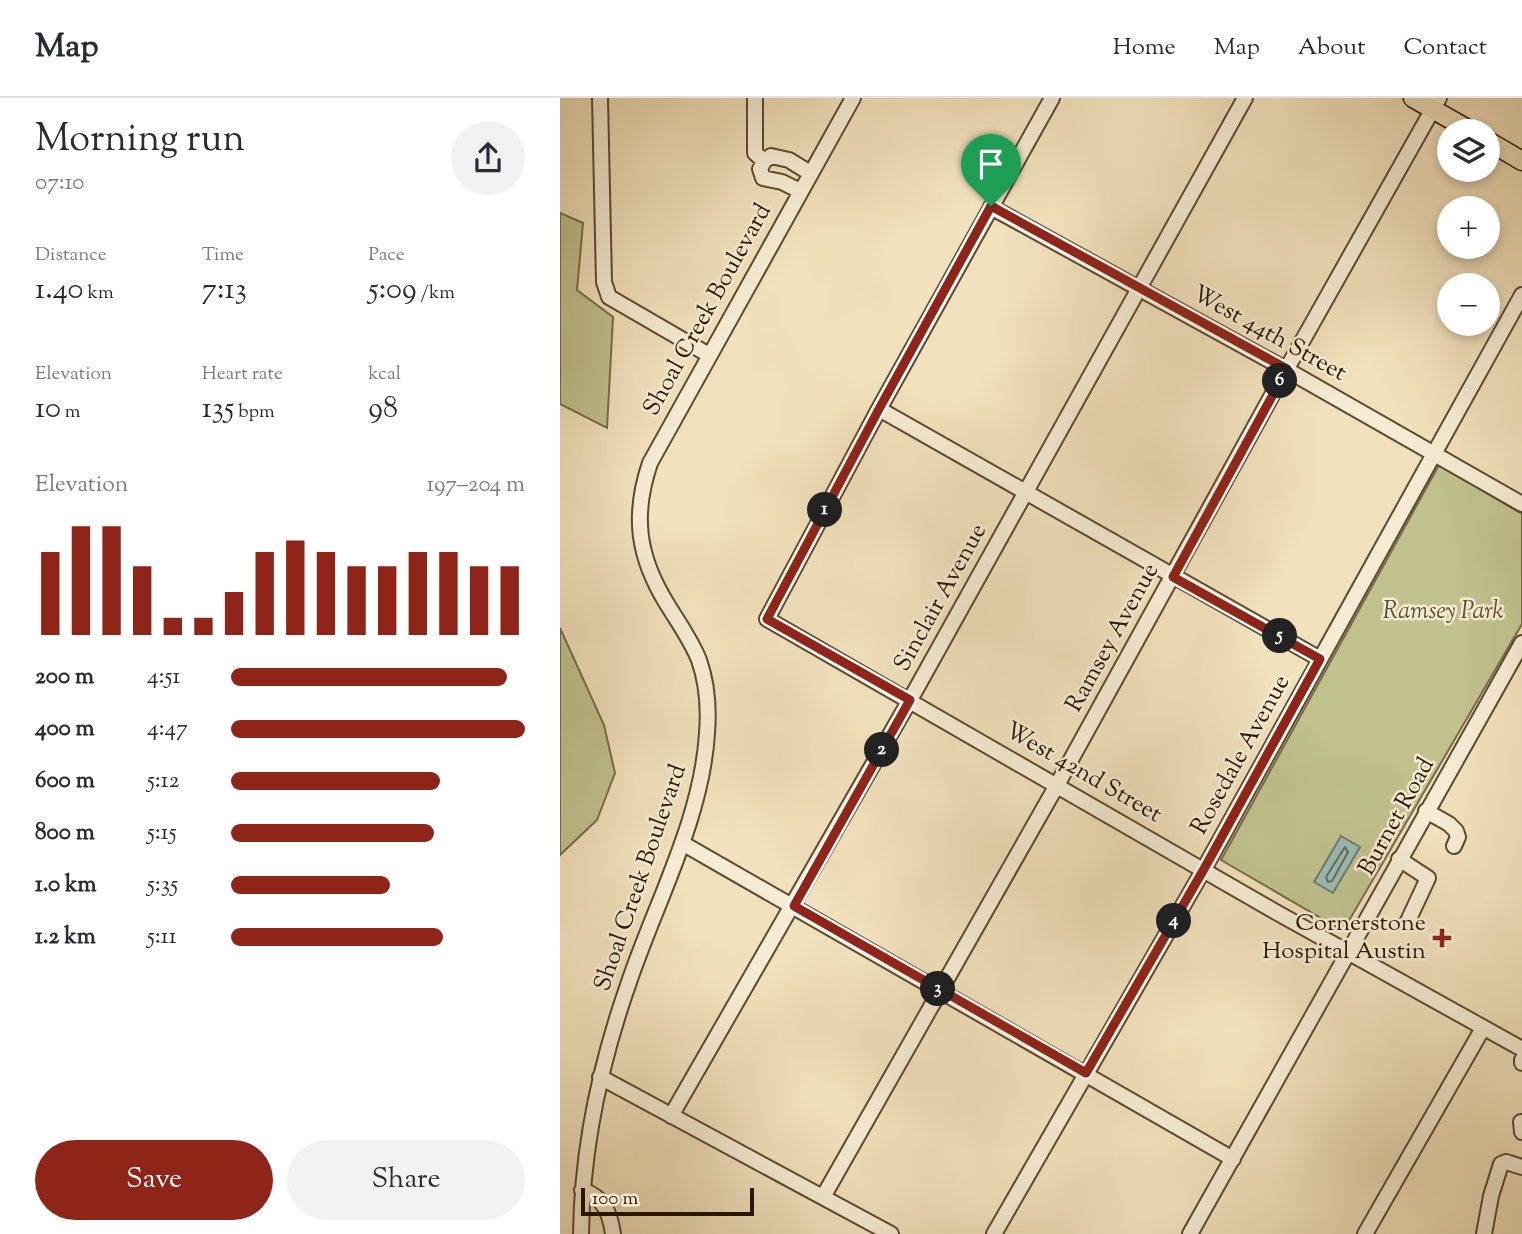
<!DOCTYPE html>
<meta charset="utf-8">
<style>
body{margin:0;font-family:"Sorts Mill Goudy",serif;background:#f2f2f3;color:#2b2b33;height:100vh;display:flex;flex-direction:column;font-size:26px;white-space:nowrap}
*{box-sizing:border-box;margin:0}
p{font-size:23px;color:#7c7c81}
.icon{flex:none;width:38px;height:38px;fill:none;stroke:currentColor;stroke-width:2;stroke-linecap:round;stroke-linejoin:round}
.map{position:relative;flex:1;overflow:hidden}
.drawer{display:flex;flex-direction:column;background:#fff;width:560px}
.drawer>*{flex:none}
.tools{position:absolute;left:877px;top:21px;display:grid;gap:14px}
.tools a{display:grid;place-items:center;width:63px;height:63px;border-radius:50%;background:#fff;box-shadow:0 4px 10px #0003;font-size:35px}
.scale{position:absolute;left:21px;bottom:18px;width:173px;box-sizing:border-box;padding-left:7px;border:4px solid #2b1701;border-top:0;font-size:19px;line-height:24px;white-space:nowrap;color:#2b1701;-webkit-text-stroke:5px #f6ecd3;paint-order:stroke}
.pin{position:absolute;display:grid;place-items:center;width:60px;height:60px;color:#fff;margin:-72px -30px;border-radius:50% 50% 50% 0;rotate:-45deg;box-shadow:0 0 7px #0007}
.pin .icon{rotate:45deg}
.km{position:absolute;width:35px;height:35px;margin:-18px;border-radius:50%;background:#222;color:#fff;font-size:19px;line-height:35px;text-align:center}
.round{display:grid;place-items:center;flex:none;width:74px;height:74px;border-radius:37px;background:#f2f2f3}
.head{display:flex;align-items:center;justify-content:space-between;height:119px;padding:0 35px}
h1{font-size:38px;font-weight:600;line-height:52px}
.stats{display:grid;grid-template-columns:repeat(3,1fr);gap:10px;height:119px;padding:7px 35px}
.stats div{display:grid;align-content:center}
.stats b{font-size:30px;font-weight:600}
.stats small{font-size:19px;font-weight:400}
.stats p{font-size:19px}
.chart{height:196px;padding:14px 35px}
.chart p{display:flex;justify-content:space-between}
.chart svg{width:100%;height:126px;margin-top:7px;stroke:#8f2418;stroke-width:6}
.button{display:flex;gap:14px;margin-top:auto;padding:14px 35px}
.button a{flex:1;height:80px;border-radius:42px;background:#8f2418;color:#fff;font-size:28px;font-weight:600;line-height:80px;text-align:center}
.button a+a{background:#f2f2f3;color:#2b2b33}
ul{padding:0 35px;list-style:none;font-size:23px}
li{display:grid;grid-template-columns:112px 84px 1fr;align-items:center;height:52px}
li i{height:18px;border-radius:9px;background:#8f2418}
header{display:flex;align-items:center;gap:42px;box-sizing:border-box;height:98px;padding:0 35px;background:#fff;border-bottom:2px solid #e1e1e2}
header strong{font-size:33px}
nav{display:flex;gap:38px;margin-inline-start:auto;font-size:24px}
main{display:flex;flex:1;min-height:0}
.map>svg:first-child{display:block}
</style>
<header>
<strong>Map</strong>
<nav><a>Home</a><a>Map</a><a>About</a><a>Contact</a></nav>
</header>
<main>
<section class="drawer">
<div class="head"><div><h1>Morning run</h1><p>07:10</p></div><a class="round"><svg class="icon" aria-label="share" viewBox="0 0 24 24"><path d="M12 15V3M7 8l5-5 5 5M5 13v7h14v-7"/></svg></a></div>
<div class="stats">
<div><p>Distance</p><b>1.40<small> km</small></b></div>
<div><p>Time</p><b>7:13</b></div>
<div><p>Pace</p><b>5:09<small> /km</small></b></div>
</div>
<div class="stats">
<div><p>Elevation</p><b>10<small> m</small></b></div>
<div><p>Heart rate</p><b>135<small> bpm</small></b></div>
<div><p>kcal</p><b>98</b></div>
</div>
<div class="chart"><p><span>Elevation</span>197–204 m</p>
<svg viewBox="0 0 160 44" preserveAspectRatio="none"><path d="M5 44V15M15 44V6M25 44V6M35 44V20M45 44V38M55 44V38M65 44V29M75 44V15M85 44V11M95 44V15M105 44V20M115 44V20M125 44V15M135 44V15M145 44V20M155 44V20"/></svg>
</div>
<ul>
<li><b>200 m</b>4:51<i style="width:94%"></i></li>
<li><b>400 m</b>4:47<i style="width:100%"></i></li>
<li><b>600 m</b>5:12<i style="width:71%"></i></li>
<li><b>800 m</b>5:15<i style="width:69%"></i></li>
<li><b>1.0 km</b>5:35<i style="width:54%"></i></li>
<li><b>1.2 km</b>5:11<i style="width:72%"></i></li>
</ul>
<div class="button"><a>Save</a><a>Share</a></div>
</section>
<div class="map">
<svg width="962" height="1136" viewBox="0 0 962 1136">
<rect width="100%" height="100%" fill="#f1e1bc"/>
<filter id="stains"><feTurbulence type="fractalNoise" baseFrequency=".00286" numOctaves="4"/><feColorMatrix values="0 0 0 0 .2 0 0 0 0 .09 0 0 0 0 .02 0 0 0 .5 -.17"/></filter>
<radialGradient id="worn" r=".72"><stop offset=".6" stop-color="#630" stop-opacity="0"/><stop offset="1" stop-color="#630" stop-opacity=".3"/></radialGradient>
<path fill="#c0c18d" stroke="#766c47" stroke-width="2" d="M 0,115 L 23,125 L 17,192 L 53,219 L 47,330 L 0,306 Z
M 879,367 L 962,416 L 962,526 L 783,833 L 661,762 Z
M 0,530 L 44,627 L 55,675 L 37,722 L 0,757 Z"/>
<path fill="#9bbcb5" stroke="#6e7a6d" stroke-width="2" d="M 781,738 L 800,749 L 773,795 L 754,784 Z"/>
<g fill="none" stroke-linecap="round" stroke-linejoin="round">
<path stroke="#636a5b" stroke-width="2" d="M 785,749 L 788,754 L 772,783 L 768,784 L 766,779 Z"/>
<defs>
<path id="minor" d="M 40,0 L 44,184 L 49,199 L 149,257
M 195,0 L 195,55 L 204,63
M 492,0 L 319,311 L 207,521 L 714,813 L 962,951
M 240,93 L 222,84 L 203,80 L 200,71 L 204,63 L 211,58 L 229,62 L 250,75
M 431,109 L 727,272 L 962,406
M 319,311 L 760,561
M 866,713 L 889,726 L 896,733 L 898,739 L 894,748
M 122,745 L 673,1061
M 839,761 L 868,780 L 847,825
M 962,962 L 962,965
M 40,979 L 331,1136
M 111,1018 L 350,602 L 685,0
M 961,1024 L 962,1034
M 22,1092 C 44,1099 50,1115 53,1136
M 263,1099 L 497,687 L 721,281 L 879,0
M 21,1136 C 22,1051 40,967 68,887 C 95,806 142,721 147,635 C 149,610 147,585 139,562 C 131,542 118,524 107,506 C 78,459 72,418 90,365 L 293,0
M 434,1136 L 644,771 L 962,197
M 630,1136 L 962,545
M 805,1136 L 923,930
M 924,1136 L 931,1098 L 941,1066 L 946,1064 L 962,1069"/>
<path id="major" d="M 853,0 L 911,33
M 928,43 L 962,63"/>
</defs>
<use href="#minor" stroke="#5c4a30" stroke-width="18"/>
<use href="#major" stroke="#2b1701" stroke-width="21"/>
<use href="#minor" stroke="#f6ecd3" stroke-width="14"/>
<use href="#major" stroke="#f1e1bc" stroke-width="18"/>
</g>
<g fill="none" stroke-linecap="round" stroke-linejoin="round">
<defs>
<path id="route" d="M 431,108 L 727,271 L 613,479 L 760,561 L 644,771 L 526,975 L 234,808 L 350,602 L 207,521 L 319,311 Z"/>
</defs>
<use href="#route" stroke="#fff" stroke-width="14"/>
<use href="#route" stroke="#8f2418" stroke-width="9"/>
</g>
<path fill="#8f2418" stroke="#f6ecd3" stroke-width="2.5" d="M878.5 829.5h7v7h7v7h-7v7h-7v-7h-7v-7h7z"/>
<g text-anchor="middle" dominant-baseline="central" stroke-width="5" stroke-linejoin="round" paint-order="stroke">
<g font-size="24" fill="#2b1701" stroke="#f6ecd3">
<text transform="translate(148 212) rotate(-61)">Shoal Creek Boulevard</text>
<text transform="translate(709 236) rotate(29)">West 44th Street</text>
<text transform="translate(381 500) rotate(-61)">Sinclair Avenue</text>
<text transform="translate(553 540) rotate(-61)">Ramsey Avenue</text>
<text transform="translate(681 657) rotate(-61)">Rosedale Avenue</text>
<text transform="translate(523 675) rotate(30)">West 42nd Street</text>
<text transform="translate(837 719) rotate(-61)">Burnet Road</text>
<text transform="translate(81 780) rotate(-71)">Shoal Creek Boulevard</text>
</g>
<g font-size="24" font-style="italic" fill="#5f5232" stroke="#f6ecd3">
<text x="883" y="514">Ramsey Park</text>
</g>
<g font-size="24" fill="#2b1701" stroke="#f6ecd3" text-anchor="end">
<text x="866" y="826">Cornerstone<tspan x="866" dy="28">Hospital Austin</tspan></text>
</g>
</g>
<rect width="100%" height="100%" filter="url(#stains)"/>
<rect width="100%" height="100%" fill="url(#worn)"/>
</svg>
<div class="tools">
<a><svg class="icon" aria-label="layers" viewBox="0 0 24 24"><path d="M12 4l9 5-9 5-9-5zM3 14l9 5 9-5"/></svg></a>
<a>+</a>
<a>−</a>
</div>
<div class="scale">100 m</div>
<div class="pin" style="left:431px;top:108px;background:#1e9e55"><svg class="icon" aria-label="arrive" viewBox="0 0 24 24"><path d="M6 21V4h12l-3 4 3 4H6"/></svg></div>
<b class="km" style="left:265px;top:412px">1</b>
<b class="km" style="left:322px;top:652px">2</b>
<b class="km" style="left:378px;top:891px">3</b>
<b class="km" style="left:614px;top:823px">4</b>
<b class="km" style="left:720px;top:538px">5</b>
<b class="km" style="left:720px;top:283px">6</b>
</div>
</main>
